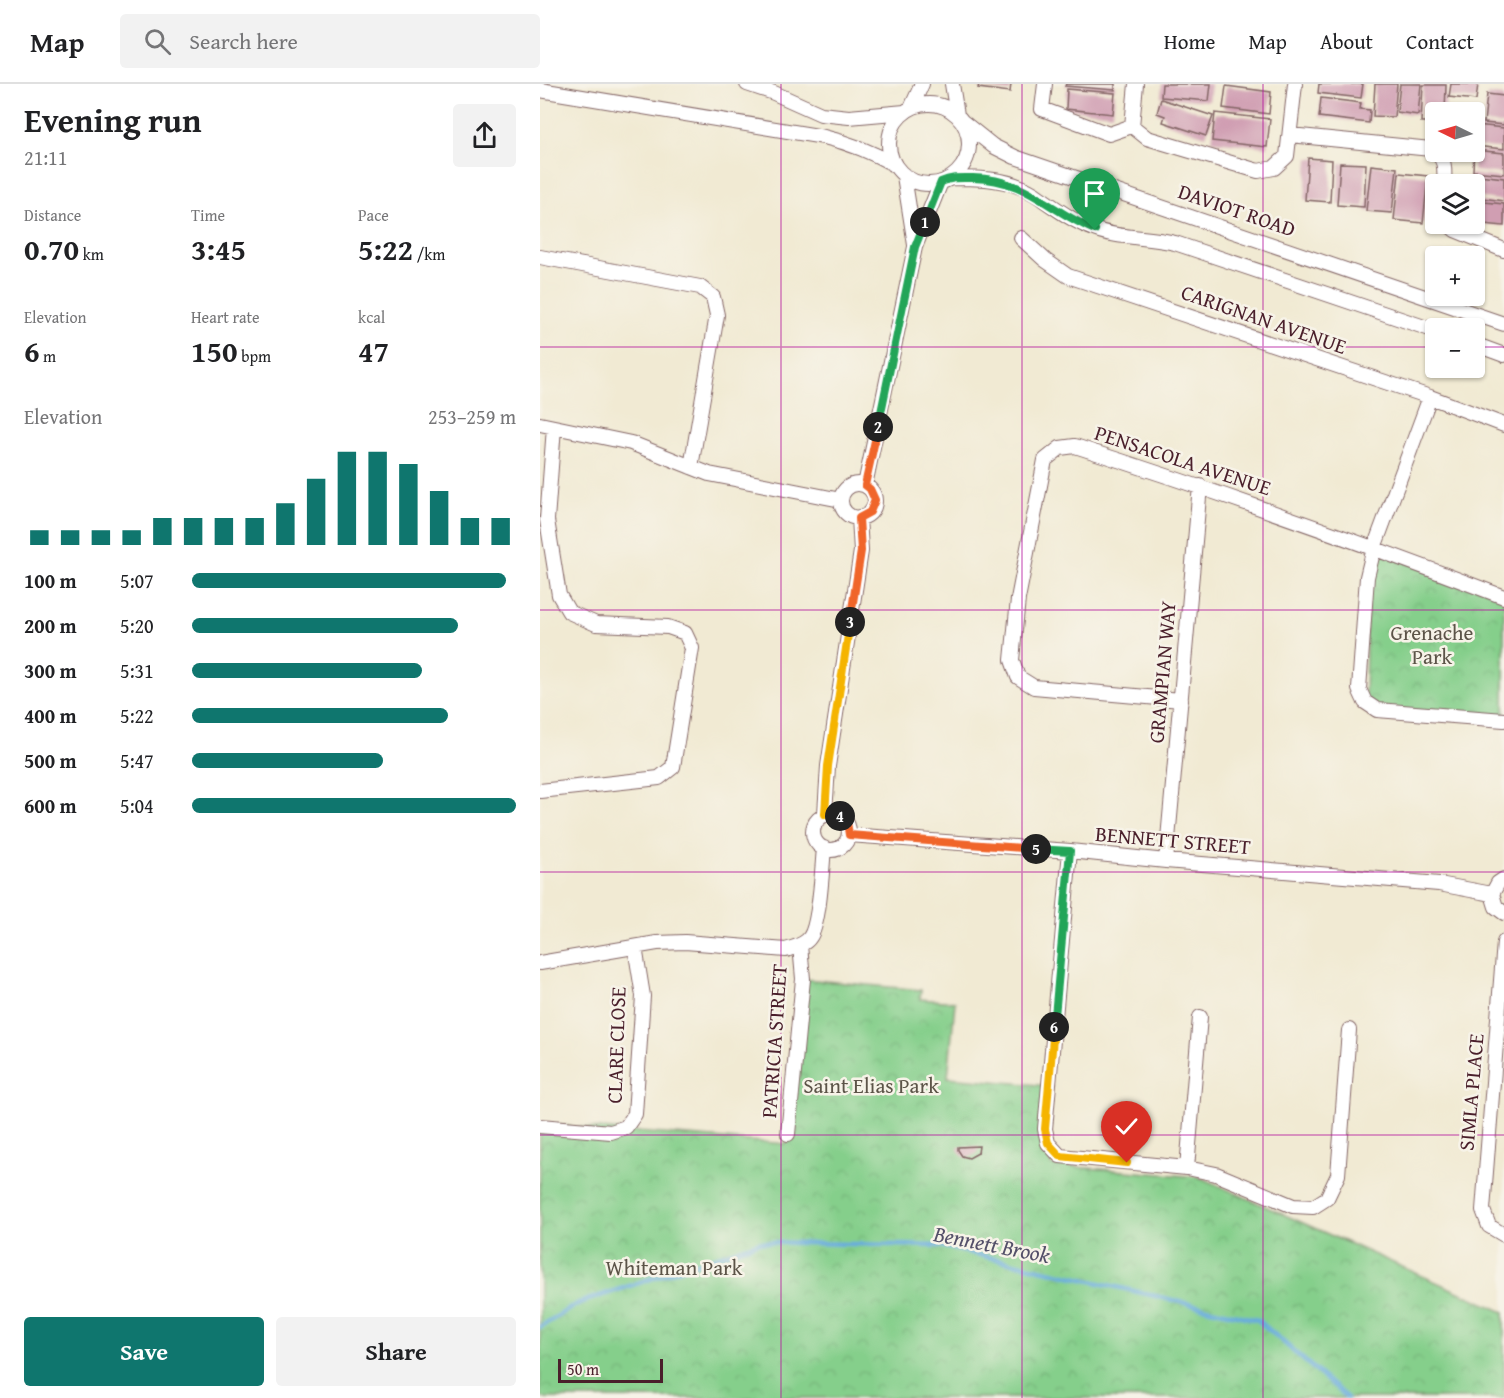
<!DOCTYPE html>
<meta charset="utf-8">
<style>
body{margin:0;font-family:"Gentium Book Plus",serif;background:#f2f2f2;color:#202124;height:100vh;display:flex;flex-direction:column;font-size:22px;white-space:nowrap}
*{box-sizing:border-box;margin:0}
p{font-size:20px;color:#757577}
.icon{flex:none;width:33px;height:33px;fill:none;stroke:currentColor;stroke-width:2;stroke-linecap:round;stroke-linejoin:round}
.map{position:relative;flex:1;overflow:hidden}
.side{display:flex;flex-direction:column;background:#fff;width:540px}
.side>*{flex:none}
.needle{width:39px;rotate:275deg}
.fabs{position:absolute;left:885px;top:18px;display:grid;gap:12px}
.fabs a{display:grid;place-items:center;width:60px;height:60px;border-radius:6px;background:#fff;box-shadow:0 2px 4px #0004;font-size:30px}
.scale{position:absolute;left:18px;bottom:15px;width:105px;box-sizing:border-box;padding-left:6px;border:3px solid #4a1f2b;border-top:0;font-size:16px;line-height:21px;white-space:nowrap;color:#4a1f2b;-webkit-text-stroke:4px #f7f3e8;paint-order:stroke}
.pin{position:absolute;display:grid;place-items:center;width:51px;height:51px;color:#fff;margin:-62px -26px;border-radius:50% 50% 50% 0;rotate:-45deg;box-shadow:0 0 6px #0007}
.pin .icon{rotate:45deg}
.km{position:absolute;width:30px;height:30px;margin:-15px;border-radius:50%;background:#222;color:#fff;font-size:16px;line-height:30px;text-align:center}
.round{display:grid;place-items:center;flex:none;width:63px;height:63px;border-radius:6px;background:#f2f2f2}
.overview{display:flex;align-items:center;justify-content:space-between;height:102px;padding:0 24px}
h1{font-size:33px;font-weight:800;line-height:45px}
.figures{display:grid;grid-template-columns:repeat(3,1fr);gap:9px;height:102px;padding:6px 24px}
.figures div{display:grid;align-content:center}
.figures b{font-size:30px;font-weight:800}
.figures small{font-size:16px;font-weight:400}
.figures p{font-size:16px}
.chart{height:168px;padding:12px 24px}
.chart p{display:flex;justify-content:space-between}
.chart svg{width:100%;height:108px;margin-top:6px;stroke:#0f766e;stroke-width:6}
.action{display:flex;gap:12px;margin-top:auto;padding:12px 24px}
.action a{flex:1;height:69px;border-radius:6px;background:#0f766e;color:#fff;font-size:24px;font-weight:800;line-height:69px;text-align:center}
.action a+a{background:#f2f2f2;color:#202124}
ul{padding:0 24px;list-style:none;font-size:20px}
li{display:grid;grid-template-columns:96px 72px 1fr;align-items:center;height:45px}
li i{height:15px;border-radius:8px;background:#0f766e}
header{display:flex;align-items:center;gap:36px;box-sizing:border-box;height:84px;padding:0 30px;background:#fff;border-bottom:2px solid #e0e0e0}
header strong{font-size:28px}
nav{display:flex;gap:33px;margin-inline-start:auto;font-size:21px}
.search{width:420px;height:54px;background:#f2f2f2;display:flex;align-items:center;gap:15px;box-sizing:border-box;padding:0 21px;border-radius:6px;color:#757577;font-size:22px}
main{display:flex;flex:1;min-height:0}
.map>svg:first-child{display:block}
</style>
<header>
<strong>Map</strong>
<div class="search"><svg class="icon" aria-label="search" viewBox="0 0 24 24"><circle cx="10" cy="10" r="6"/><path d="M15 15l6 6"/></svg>Search here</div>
<nav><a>Home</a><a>Map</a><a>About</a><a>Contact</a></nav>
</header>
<main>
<section class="side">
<div class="overview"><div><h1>Evening run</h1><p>21:11</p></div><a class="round"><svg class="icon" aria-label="share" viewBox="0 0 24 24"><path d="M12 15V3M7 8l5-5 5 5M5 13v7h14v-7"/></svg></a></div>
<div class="figures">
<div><p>Distance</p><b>0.70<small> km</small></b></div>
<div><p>Time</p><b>3:45</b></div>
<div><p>Pace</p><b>5:22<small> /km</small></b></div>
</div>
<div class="figures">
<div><p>Elevation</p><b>6<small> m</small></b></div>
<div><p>Heart rate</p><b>150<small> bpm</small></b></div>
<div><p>kcal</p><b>47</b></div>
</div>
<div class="chart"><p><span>Elevation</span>253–259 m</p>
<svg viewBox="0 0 160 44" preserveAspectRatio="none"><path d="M5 44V38M15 44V38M25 44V38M35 44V38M45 44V33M55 44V33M65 44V33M75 44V33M85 44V27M95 44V17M105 44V6M115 44V6M125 44V11M135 44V22M145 44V33M155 44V33"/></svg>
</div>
<ul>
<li><b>100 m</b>5:07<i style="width:97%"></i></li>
<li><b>200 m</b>5:20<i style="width:82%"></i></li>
<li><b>300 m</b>5:31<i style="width:71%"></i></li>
<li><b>400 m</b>5:22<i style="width:79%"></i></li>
<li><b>500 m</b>5:47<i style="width:59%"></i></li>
<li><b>600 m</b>5:04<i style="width:100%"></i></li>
</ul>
<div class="action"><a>Save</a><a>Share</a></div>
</section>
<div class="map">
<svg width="964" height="1314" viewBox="0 0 964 1314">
<defs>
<pattern id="park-crowns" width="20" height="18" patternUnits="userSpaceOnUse" patternTransform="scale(1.5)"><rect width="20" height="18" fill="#85cf8b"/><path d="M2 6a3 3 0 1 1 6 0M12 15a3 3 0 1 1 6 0" fill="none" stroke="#74b178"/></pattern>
</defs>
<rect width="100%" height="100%" fill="#f7f3e8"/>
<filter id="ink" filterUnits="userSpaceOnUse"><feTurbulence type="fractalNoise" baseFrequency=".0167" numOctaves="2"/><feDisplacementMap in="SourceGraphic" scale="12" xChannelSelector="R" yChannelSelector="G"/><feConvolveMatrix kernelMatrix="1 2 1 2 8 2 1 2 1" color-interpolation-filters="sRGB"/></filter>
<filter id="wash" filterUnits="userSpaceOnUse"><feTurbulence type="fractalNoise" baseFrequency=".008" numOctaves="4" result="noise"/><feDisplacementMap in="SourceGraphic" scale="24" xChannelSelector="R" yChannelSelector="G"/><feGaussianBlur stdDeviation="1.35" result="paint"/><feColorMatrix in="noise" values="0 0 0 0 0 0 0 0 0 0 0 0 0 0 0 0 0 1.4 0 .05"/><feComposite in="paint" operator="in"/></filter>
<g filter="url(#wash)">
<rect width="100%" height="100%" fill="#f1ead3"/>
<path fill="url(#park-crowns)" stroke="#68775b" stroke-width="1.5" d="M 834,464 L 964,513 L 964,636 L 837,626 L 825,618 L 827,493 Z
M 263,895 L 381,906 L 380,915 L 415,918 L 408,993 L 509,1002 L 511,1081 L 659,1093 L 964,1228 L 964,1314 L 0,1314 L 0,1040 L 247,1060 Z"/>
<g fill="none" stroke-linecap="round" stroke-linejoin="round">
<path stroke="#67acdd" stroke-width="4.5" d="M 0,1243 L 39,1219 L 220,1158 L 401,1162 L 718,1236 L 807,1314"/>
</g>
<g id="blocks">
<path fill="#d09eb2" d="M 439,0 L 471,0 L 470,8 L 438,4 Z
M 526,0 L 575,0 L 575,6 L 525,2 Z
M 622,0 L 671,0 L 669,17 L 621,13 Z
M 779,0 L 823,0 L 821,14 L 778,9 Z
M 835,0 L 857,0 L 854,33 L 833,32 Z
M 860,0 L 881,0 L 878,31 L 857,28 Z
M 911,0 L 938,0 L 936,16 L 909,13 Z
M 883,1 L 906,1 L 905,28 L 896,28 L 896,38 L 881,38 Z
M 686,2 L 731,8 L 729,30 L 683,24 Z
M 527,5 L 575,9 L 573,30 L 526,25 Z
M 947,10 L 964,12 L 964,41 L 944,39 Z
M 781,14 L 821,19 L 820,25 L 830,26 L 829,39 L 779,33 Z
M 621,15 L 673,32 L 666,52 L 623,38 L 625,32 L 617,29 Z
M 675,29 L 730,35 L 727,63 L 672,57 Z
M 936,41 L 964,44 L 964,65 L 934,62 Z
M 934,66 L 964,69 L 964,90 L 933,87 Z
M 768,74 L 792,76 L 790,118 L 765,116 Z
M 800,79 L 826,80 L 824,123 L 797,121 Z
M 831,81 L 857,84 L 852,129 L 826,127 Z
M 859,89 L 888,92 L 883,139 L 854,136 Z
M 930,90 L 964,94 L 964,117 L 934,113 L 934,100 L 929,100 Z
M 934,117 L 964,120 L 964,142 L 934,139 Z
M 439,1062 L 438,1069 L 429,1074 L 422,1072 L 418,1066 L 418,1063 Z"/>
</g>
</g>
<g filter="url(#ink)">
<use href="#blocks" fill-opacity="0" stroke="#846666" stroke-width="1.5"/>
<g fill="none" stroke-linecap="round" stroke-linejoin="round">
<defs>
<path id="minor" d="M 207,0 L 234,9 L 281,30 L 309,33 L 365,28
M 412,0 L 417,31
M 505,0 L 502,25 L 569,50 L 592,42
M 596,0 L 592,42 L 607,54 L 718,87 L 734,84 L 747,72 L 755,0
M 0,6 L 284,53 C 310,59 332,68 355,81
M349 60a40 40 0 1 1 80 0a40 40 0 1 1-80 0Z
M 371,24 L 382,0
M 423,38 L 453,62 L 475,73 L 964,240
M 750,51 L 891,65 C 906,73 905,85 904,100
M 364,92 L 375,161
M 410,94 C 440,94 469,94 495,110 C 514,123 532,137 554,145 C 579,155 608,152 635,159 L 896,247
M 908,140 L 915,146 L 964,166
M 481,154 L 505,176 L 528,192 L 890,313 L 964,341
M 0,173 L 160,203 L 173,213 L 177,231 L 151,383
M 934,260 L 964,271
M 890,313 L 834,464 L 827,493 L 819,605 L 825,618 L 837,626 L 964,636
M 0,340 L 91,359 L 169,390 L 301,416
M301 417a17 17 0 1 1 34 0a17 17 0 1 1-34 0Z
M 325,401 L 375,163 L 401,98
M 641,616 L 494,603 L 478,593 L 472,576 L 478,515 L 505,376 L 520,364 L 535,362 C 679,408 822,459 964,513
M 0,707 L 119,694 L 133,683 L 152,564 L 145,549 L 128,543 L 56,540 L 29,528 L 19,511 L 7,436 L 14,343
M273 748a18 18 0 1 1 36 0a18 18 0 1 1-36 0Z
M 285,730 L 288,682 L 321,467 L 319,433
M 309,751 L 530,767 L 626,777 L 899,800 L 952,810
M 530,767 L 505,1045 L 508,1059 L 520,1072 L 647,1084 L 676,1090 L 753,1122 L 773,1123 L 787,1114 L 798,1091 L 809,946
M 626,777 L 660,402
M 964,795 L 958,799 L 952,810 L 956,823 L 964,829
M 964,858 L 943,1126 L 949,1142 L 964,1151
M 0,879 L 117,859 L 145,858 L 246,866 C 254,863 265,861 270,853 C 280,839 282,784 284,764
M 0,1042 L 71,1048 L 86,1043 L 95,1030 L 103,912 L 95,863
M 248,1050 L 263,895 L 260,861
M 647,1084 L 660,933"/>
</defs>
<use href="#minor" stroke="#846666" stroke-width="16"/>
<use href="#minor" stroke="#fff" stroke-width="14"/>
</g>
</g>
<g fill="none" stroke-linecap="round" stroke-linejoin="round" filter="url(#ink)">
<defs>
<path id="split-1" d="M 385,138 L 401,98 C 412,93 421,94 433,94 C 487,95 509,127 555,146"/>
<path id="split-2" d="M 338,343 L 375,163 L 385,138"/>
<path id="split-3" d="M 310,538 L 321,467 L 319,434 L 330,428 L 335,416 L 330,405 L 325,401 L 338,343"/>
<path id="split-4" d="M 300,732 L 291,729 L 285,730 L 288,682 L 310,538"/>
<path id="split-5" d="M 300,732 L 307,738 L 309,751 L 496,765"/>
<path id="split-6" d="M 496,765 L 530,767 L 514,943"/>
<path id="split-7" d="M 514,943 L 505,1045 L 508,1059 L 520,1072 L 587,1079"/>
</defs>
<use href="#split-1" stroke="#fff" stroke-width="12"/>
<use href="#split-2" stroke="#fff" stroke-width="12"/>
<use href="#split-3" stroke="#fff" stroke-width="12"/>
<use href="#split-4" stroke="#fff" stroke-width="12"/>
<use href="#split-5" stroke="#fff" stroke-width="12"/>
<use href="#split-6" stroke="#fff" stroke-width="12"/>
<use href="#split-7" stroke="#fff" stroke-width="12"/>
<use href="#split-1" stroke="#22a559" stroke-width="8"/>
<use href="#split-2" stroke="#22a559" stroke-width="8"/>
<use href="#split-3" stroke="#f0652b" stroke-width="8"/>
<use href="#split-4" stroke="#f5b400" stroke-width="8"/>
<use href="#split-5" stroke="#f0652b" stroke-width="8"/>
<use href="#split-6" stroke="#22a559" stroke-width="8"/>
<use href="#split-7" stroke="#f5b400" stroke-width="8"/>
</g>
<path fill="none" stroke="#b5179e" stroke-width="1.5" stroke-opacity="0.55" d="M 241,0 L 241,1314M 482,0 L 482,1314M 723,0 L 723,1314M 0,263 L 896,263M 934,263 L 964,263M 0,526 L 964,526M 0,788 L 964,788M 0,1051 L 964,1051"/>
<g text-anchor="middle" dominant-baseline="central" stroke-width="5" stroke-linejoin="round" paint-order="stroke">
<g font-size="21" fill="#4a1f2b" stroke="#f7f3e8">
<text transform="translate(697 126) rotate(19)">DAVIOT ROAD</text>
<text transform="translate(724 235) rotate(19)">CARIGNAN AVENUE</text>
<text transform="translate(643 376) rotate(18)">PENSACOLA AVENUE</text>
<text transform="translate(622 588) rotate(-85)">GRAMPIAN WAY</text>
<text transform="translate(633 756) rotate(5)">BENNETT STREET</text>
<text transform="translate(234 957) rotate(-86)">PATRICIA STREET</text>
<text transform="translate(76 961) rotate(-88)">CLARE CLOSE</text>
<text transform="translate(931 1008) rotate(-85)">SIMLA PLACE</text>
</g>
<g font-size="21" fill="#5c5448" stroke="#f7f3e8">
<text x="892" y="548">Grenache<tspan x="892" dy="24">Park</tspan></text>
<text x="331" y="1001">Saint Elias Park</text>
<text x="134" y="1183">Whiteman Park</text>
</g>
<g font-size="22" font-style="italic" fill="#545069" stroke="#f7f3e8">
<text transform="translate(452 1160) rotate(11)">Bennett Brook</text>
</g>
</g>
</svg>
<div class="fabs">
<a><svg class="needle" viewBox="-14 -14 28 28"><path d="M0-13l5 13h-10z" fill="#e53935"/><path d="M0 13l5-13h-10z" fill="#757577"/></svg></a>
<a><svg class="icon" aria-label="layers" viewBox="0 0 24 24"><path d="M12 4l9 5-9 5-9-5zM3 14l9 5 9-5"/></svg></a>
<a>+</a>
<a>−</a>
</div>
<div class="scale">50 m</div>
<div class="pin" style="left:555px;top:146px;background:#1e9e55"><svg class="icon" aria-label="arrive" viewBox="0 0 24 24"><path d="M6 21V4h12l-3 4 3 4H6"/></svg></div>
<div class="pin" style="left:587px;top:1079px;background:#d93025"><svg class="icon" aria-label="check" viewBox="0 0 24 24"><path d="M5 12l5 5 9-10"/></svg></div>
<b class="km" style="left:385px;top:138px">1</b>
<b class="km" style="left:338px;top:343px">2</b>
<b class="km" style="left:310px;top:538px">3</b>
<b class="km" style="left:300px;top:732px">4</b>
<b class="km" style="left:496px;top:765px">5</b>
<b class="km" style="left:514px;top:943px">6</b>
</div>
</main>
